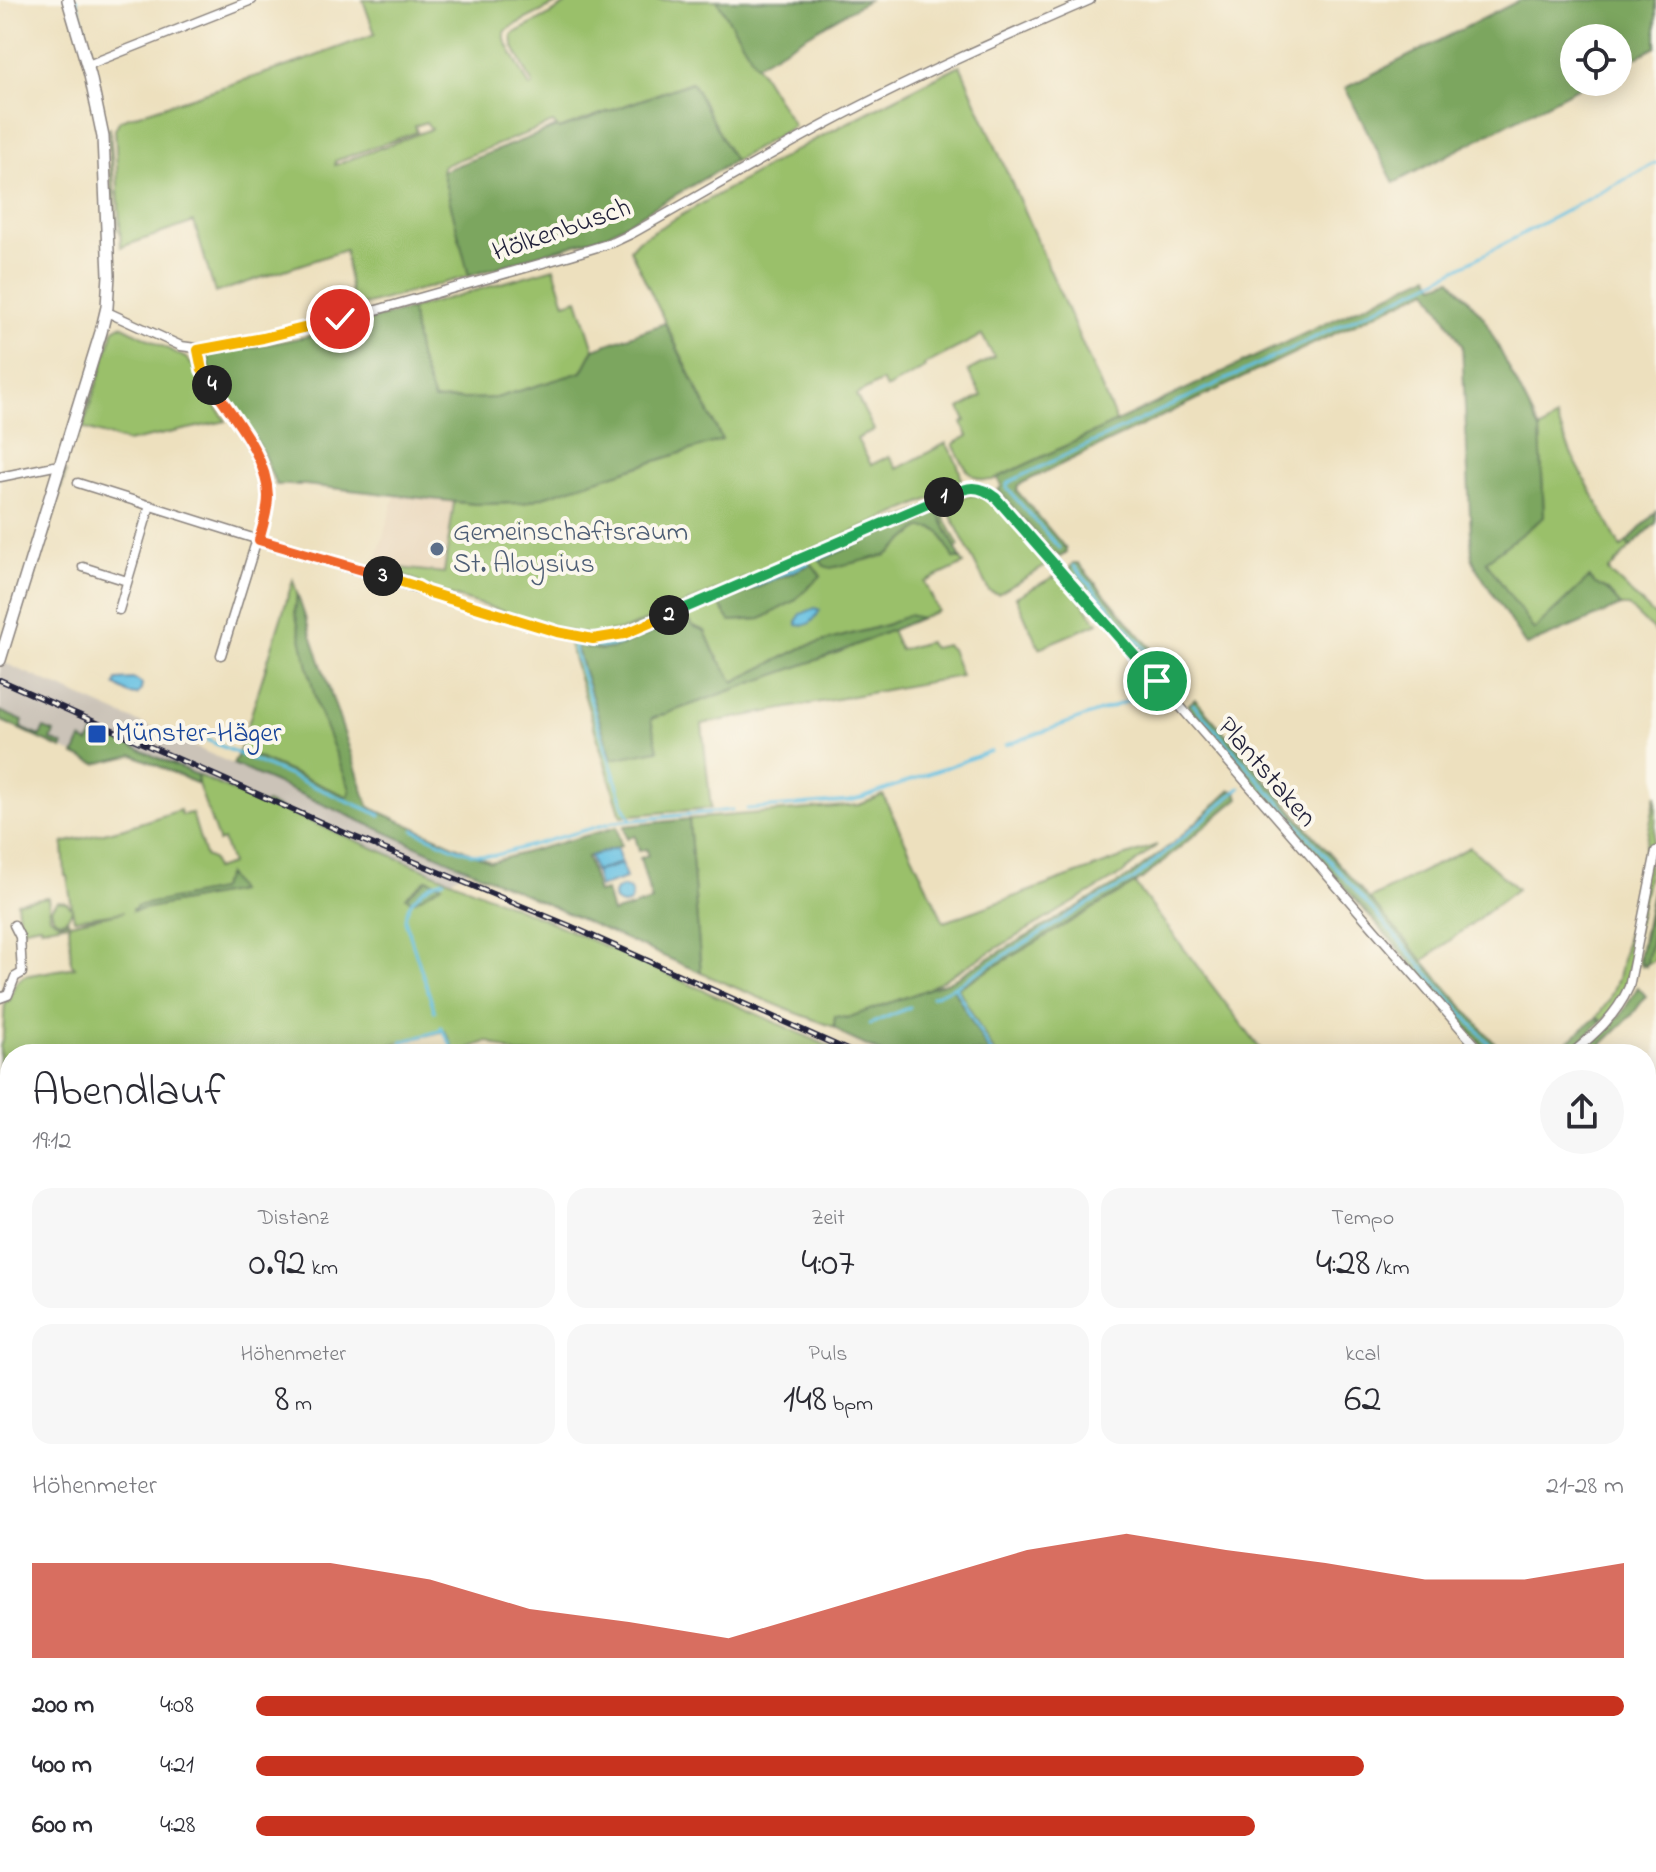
<!DOCTYPE html>
<html lang="de">
<meta charset="utf-8">
<style>
body{margin:0;font-family:"Indie Flower",sans-serif;background:#f7f7f7;color:#2b2b33;height:100vh;display:flex;flex-direction:column;font-size:30px;white-space:nowrap}
*{box-sizing:border-box;margin:0}
p{font-size:26px;color:#7c7c81}
.icon{flex:none;width:44px;height:44px;fill:none;stroke:currentColor;stroke-width:2;stroke-linecap:round;stroke-linejoin:round}
.map{position:relative;flex:1;overflow:hidden}
.sheet{position:absolute;left:0px;top:1044px;width:1656px;height:828px;display:flex;flex-direction:column;background:#fff;border-radius:32px 32px 0 0;box-shadow:0 4px 20px #0003}
.sheet>*{flex:none}
.controls{position:absolute;left:1560px;top:24px;display:grid;gap:16px}
.controls a{display:grid;place-items:center;width:72px;height:72px;border-radius:50%;background:#fff;box-shadow:0 4px 20px #0003;font-size:40px}
.pin{position:absolute;display:grid;place-items:center;width:68px;height:68px;color:#fff;margin:-34px;border:4px solid #fff;border-radius:50%;box-shadow:0 2px 8px #0007}
.km{position:absolute;width:40px;height:40px;margin:-20px;border-radius:50%;background:#222;color:#fff;font-size:22px;line-height:40px;text-align:center}
.round{display:grid;place-items:center;flex:none;width:84px;height:84px;border-radius:42px;background:#f7f7f7}
.overview{display:flex;align-items:center;justify-content:space-between;height:136px;padding:0 32px}
h1{font-size:44px;font-weight:600;line-height:60px}
.metrics{display:grid;grid-template-columns:repeat(3,1fr);gap:12px;height:136px;padding:8px 32px}
.metrics div{display:grid;align-content:center;border-radius:20px;background:#f7f7f7;text-align:center}
.metrics b{font-size:40px;font-weight:600}
.metrics small{font-size:22px;font-weight:400}
.metrics p{font-size:22px}
.chart{height:224px;padding:16px 32px}
.chart p{display:flex;justify-content:space-between}
.chart svg{width:100%;height:144px;margin-top:8px;fill:#c8321e;opacity:.7}
ul{padding:0 32px;list-style:none;font-size:26px}
li{display:grid;grid-template-columns:128px 96px 1fr;align-items:center;height:60px}
li i{height:20px;border-radius:10px;background:#c8321e}
.map>svg:first-child{display:block}
</style>
<div class="map">
<svg width="1656" height="1872" viewBox="0 0 1656 1872">
<rect width="100%" height="100%" fill="#fbf7ec"/>
<filter id="ink" filterUnits="userSpaceOnUse"><feTurbulence type="fractalNoise" baseFrequency=".0125" numOctaves="2"/><feDisplacementMap in="SourceGraphic" scale="16" xChannelSelector="R" yChannelSelector="G"/><feConvolveMatrix kernelMatrix="1 2 1 2 8 2 1 2 1" color-interpolation-filters="sRGB"/></filter>
<filter id="wash" filterUnits="userSpaceOnUse"><feTurbulence type="fractalNoise" baseFrequency=".006" numOctaves="4" result="noise"/><feDisplacementMap in="SourceGraphic" scale="32" xChannelSelector="R" yChannelSelector="G"/><feGaussianBlur stdDeviation="1.8" result="paint"/><feColorMatrix in="noise" values="0 0 0 0 0 0 0 0 0 0 0 0 0 0 0 0 0 1.4 0 .05"/><feComposite in="paint" operator="in"/></filter>
<g filter="url(#wash)">
<rect width="100%" height="100%" fill="#ede0be"/>
<path fill="#e8d4b7" d="M 395,495 L 454,502 L 444,574 L 401,568 L 399,575 L 374,568 Z"/>
<path fill="#cbc3b8" d="M 0,661 L 188,744 L 468,869 L 442,885 L 197,777 L 198,784 L 134,755 L 96,764 L 0,720 Z"/>
<path fill="#9ac06b" stroke="#5e7153" stroke-width="2" fill-rule="evenodd" d="M 363,0 L 564,0 L 514,25 L 505,32 L 505,40 L 530,87 L 533,85 L 513,45 L 512,35 L 514,33 L 550,15 L 572,0 L 717,0 L 794,126 L 734,161 L 691,82 L 559,129 L 553,123 L 442,166 L 469,276 L 353,308 L 345,250 L 215,293 L 194,222 L 121,247 L 115,129 L 120,120 L 300,62 L 375,34 ZM 426,122 L 431,129 L 335,165 L 335,161 L 417,132 L 415,126 Z
M 960,65 L 1117,423 L 992,480 C 968,482 962,462 953,444 L 968,436 L 962,423 L 966,421 L 960,408 L 982,396 L 968,371 L 994,357 L 982,335 L 924,365 L 925,368 L 886,389 L 882,381 L 856,395 L 874,430 L 857,439 L 871,465 L 889,456 L 897,469 L 946,443 C 953,456 964,471 960,486 L 626,629 L 595,635 L 572,632 L 423,587 L 415,580 L 399,575 L 400,568 L 444,573 L 454,502 L 476,504 L 524,503 L 722,440 L 630,249 L 638,240 L 810,142 Z
M 110,128 L 117,230 L 114,230 L 108,130 Z
M 554,268 L 565,303 L 578,299 L 594,349 L 582,372 L 496,398 L 434,400 L 419,357 L 411,309 Z
M 121,325 L 186,358 L 194,367 L 203,387 L 226,421 L 127,442 L 83,428 L 114,329 Z
M 111,327 L 77,440 L 74,439 L 107,331 Z
M 1556,418 L 1571,453 L 1621,548 L 1626,543 L 1631,547 L 1608,571 L 1656,617 L 1656,633 L 1628,606 L 1621,606 L 1607,590 L 1534,631 L 1485,560 L 1544,517 L 1540,430 Z
M 64,472 L 66,472 L 31,586 L 28,585 Z
M 975,495 L 982,497 L 996,504 L 1046,561 L 1044,567 L 998,594 L 989,591 L 948,510 L 948,503 C 956,497 965,495 975,495 Z
M 928,507 L 936,508 L 941,511 L 959,546 L 956,548 L 937,510 L 887,555 L 920,528 C 943,525 945,540 953,558 L 961,559 L 964,564 L 925,582 L 938,611 L 921,618 L 908,616 L 886,625 L 806,646 L 733,682 L 714,652 L 705,631 L 693,626 L 687,618 L 616,648 L 600,650 L 650,719 L 839,652 L 891,630 L 900,650 L 928,642 L 933,648 L 946,645 L 951,649 L 961,676 L 702,724 L 711,808 L 621,816 L 569,644 L 573,639 L 603,641 ZM 719,604 L 771,613 L 761,619 L 731,621 Z
M 1053,577 L 1064,579 L 1098,623 L 1039,648 L 1016,597 Z
M 293,580 L 297,593 L 295,612 L 350,789 L 348,797 L 240,750 Z
M 197,775 L 264,805 L 266,803 L 544,919 L 846,1054 L 824,1054 L 817,1051 L 815,1054 L 516,1054 L 488,1041 L 456,1053 L 445,1031 L 353,1054 L 10,1054 L 10,1189 L 0,1177 L 0,1047 L 3,1037 L 5,1001 L 10,1000 L 15,984 L 24,976 L 75,967 L 71,963 L 69,923 L 41,928 L 40,925 L 20,929 L 17,902 L 48,897 L 50,917 L 60,923 L 68,920 L 69,923 L 124,912 L 74,919 L 72,909 C 69,919 62,925 53,917 L 51,908 L 57,901 L 66,902 L 72,908 L 67,876 L 65,876 L 63,843 L 124,828 L 180,810 L 181,815 L 192,813 L 205,856 L 212,859 L 215,869 L 231,864 L 223,840 L 218,842 L 218,840 L 198,784 ZM 220,890 L 238,891 L 133,911 L 136,908 L 136,906 Z
M 1656,794 C 1656,813 1656,837 1650,853 L 1644,854 Z
M 883,795 L 944,922 L 1157,845 L 1122,874 L 919,994 L 847,1018 L 835,1016 L 834,1027 L 791,1011 L 701,973 L 689,819 L 859,805 Z
M 1470,847 L 1517,889 L 1423,961 L 1369,899 Z
M 1643,860 L 1649,865 L 1649,871 L 1626,983 L 1616,1005 L 1602,1022 L 1597,1017 L 1609,1000 L 1618,978 Z
M 1656,871 L 1656,880 L 1640,956 L 1646,966 L 1656,920 L 1656,959 L 1642,967 L 1638,962 L 1639,957 Z
M 1135,884 L 1264,1054 L 995,1054 L 958,988 Z
M 3,1310 L 10,1325 L 10,1442 L 0,1444 L 0,1311 Z
M 0,1478 L 10,1478 L 10,1536 L 0,1490 Z
M 10,1540 L 10,1695 L 0,1697 L 0,1543 Z
M 200,1862 L 266,1862 L 270,1872 L 173,1872 Z
M 391,1862 L 783,1862 L 787,1872 L 381,1872 Z
M 803,1862 L 1140,1862 L 1079,1872 L 806,1872 Z"/>
<path fill="#7ba65f" stroke="#4e644d" stroke-width="2" d="M 717,0 L 868,0 L 756,65 Z
M 1520,0 L 1656,0 L 1656,47 L 1618,67 L 1618,38 L 1574,38 L 1574,82 L 1589,82 L 1394,183 L 1345,88 Z
M 692,82 L 734,161 L 606,235 L 469,276 L 442,171 L 557,127 L 559,129 Z
M 1429,275 L 1435,285 L 1451,279 L 1484,318 L 1540,430 L 1544,517 L 1486,561 L 1534,630 L 1589,578 L 1594,583 L 1607,590 L 1621,606 L 1526,646 L 1477,569 L 1472,557 L 1462,345 L 1428,289 L 1018,485 L 1017,491 L 1066,549 L 1066,553 L 1060,557 L 1052,552 L 998,490 L 1002,486 L 997,478 Z
M 411,309 L 419,357 L 434,400 L 496,398 L 582,372 L 594,349 L 665,323 L 722,440 L 524,503 L 475,504 L 305,485 L 276,485 L 261,448 L 208,365 L 209,356 L 319,334 Z
M 937,510 L 961,559 L 953,558 L 940,532 L 933,528 L 920,528 L 887,555 L 831,568 L 824,566 L 820,560 Z
M 1656,512 L 1656,523 L 1631,547 L 1626,543 Z
M 1073,563 L 1078,563 L 1186,689 L 1184,692 L 1179,694 L 1172,691 L 1070,573 L 1070,567 Z
M 812,564 L 821,576 L 794,601 L 761,619 L 730,621 L 719,604 Z
M 297,593 L 369,807 L 491,862 L 617,827 L 621,846 L 587,857 L 598,893 L 606,891 L 612,913 L 652,901 L 640,858 L 648,855 L 647,849 L 639,851 L 635,836 L 627,838 L 624,826 L 689,819 L 701,973 L 233,764 L 240,750 L 348,797 L 350,789 L 317,706 L 295,612 Z
M 908,615 L 921,618 L 839,652 L 651,719 L 658,750 L 612,759 L 576,646 L 600,650 L 616,648 L 687,618 L 693,626 L 705,631 L 714,652 L 734,682 L 806,646 L 886,625 Z
M 1195,699 L 1504,1054 L 1490,1054 L 1190,710 L 1188,705 Z
M 0,711 L 23,721 L 21,728 L 40,736 L 44,728 L 54,732 L 51,740 L 63,745 L 62,749 L 0,720 Z
M 95,730 L 197,775 L 198,784 L 134,755 L 96,764 L 74,755 L 81,739 L 89,743 Z
M 1231,790 L 1237,792 L 1239,798 L 1142,879 L 954,990 L 990,1054 L 972,1052 L 969,1054 L 884,1054 L 845,1036 L 834,1027 L 835,1016 L 847,1018 L 948,982 L 1129,877 L 1177,840 Z
M 227,874 L 238,891 L 132,911 L 132,909 L 136,908 L 136,906 L 219,890 Z
M 427,879 L 442,885 L 412,902 L 406,897 Z
M 1656,880 L 1656,920 L 1646,966 L 1642,964 L 1640,956 Z
M 1638,987 L 1646,996 L 1632,1015 L 1592,1054 L 1578,1054 L 1622,1013 Z
M 1597,1017 L 1601,1021 C 1588,1034 1570,1054 1552,1054 Z
M 1656,1390 L 1656,1694 L 1646,1683 L 1646,1396 Z
M 10,1442 L 10,1478 L 0,1478 L 0,1444 Z
M 1140,1862 L 1198,1862 L 1133,1872 L 1079,1872 Z"/>
<path fill="#64c0e2" stroke="#43718e" stroke-width="2" d="M 815,608 L 820,610 C 815,619 809,628 797,625 L 797,620 L 801,614 Z
M 135,679 L 142,684 L 141,690 L 137,695 L 129,694 L 115,685 L 117,680 Z
M 617,848 L 621,863 L 594,871 L 590,856 Z
M 622,864 L 626,878 L 599,887 L 595,872 Z
M614 896a9 9 0 1 1 18 0a9 9 0 1 1-18 0Z
M 10,1705 L 10,1736 L 0,1735 L 0,1708 Z"/>
<g fill="none" stroke-linecap="round" stroke-linejoin="round">
<path stroke="#64c0e2" stroke-width="3" d="M 76,0 L 88,40
M 1059,548 L 1011,493 L 1007,488 L 1007,484 L 1011,481 L 1432,282 L 1656,163
M 819,558 L 921,514
M 1074,566 L 1180,690
M 1193,704 L 1498,1054
M 207,740 L 380,815
M 1006,745 L 1153,692
M 747,809 L 849,801 L 862,798 L 991,751
M 631,820 L 624,806 L 574,649 L 574,645 L 578,644 L 601,647 L 616,645 L 808,563
M 414,830 C 442,842 466,858 496,855 L 614,822 L 732,810
M 955,987 L 992,1054
M 932,997 L 955,986 L 1088,904 L 1133,880 L 1240,788
M 435,1012 L 405,920 C 406,901 426,884 444,880
M 870,1024 L 910,1007
M 441,1027 L 456,1054
M 401,1042 L 443,1030
M 362,1054 L 388,1047
M 1646,1685 L 1656,1676
M 1379,1866 L 1384,1866 L 1394,1862
M 167,1872 L 193,1862"/>
</g>
</g>
<g filter="url(#ink)">
<g fill="none" stroke-linecap="round" stroke-linejoin="round">
<defs>
<path id="street" d="M 88,65 L 252,0
M 107,312 L 181,346 L 203,349 L 297,331 L 373,311 L 571,255 L 614,242 L 631,234 C 695,198 759,160 824,125 C 910,79 1000,39 1090,0
M 198,350 C 200,368 209,380 219,395 C 238,425 267,459 268,496 C 268,511 263,526 259,540 L 572,636 L 601,639 L 624,634 L 958,492 C 965,489 974,486 982,489 C 999,495 1042,549 1057,565 L 1483,1054
M 0,477 L 54,466 L 60,468
M 78,483 L 259,540
M 83,567 L 127,581
M 119,610 L 150,505
M 221,655 L 257,539
M 0,998 L 8,995 L 15,977 L 22,973 L 20,937 L 14,925
M 1571,1054 C 1595,1034 1616,1016 1629,987 L 1656,851
M 0,1293 L 6,1297
M 1646,1392 L 1656,1396
M 280,1862 L 285,1872
M 792,1862 L 796,1872
M 1358,1862 L 1367,1872
M 135,1872 L 162,1862
M 1187,1872 L 1252,1862"/>
<path id="secondary" d="M 0,660 L 101,332 L 107,307 L 109,275 L 103,137 L 90,75 L 68,0"/>
</defs>
<use href="#street" stroke="#88817c" stroke-width="11"/>
<use href="#secondary" stroke="#88817c" stroke-width="14"/>
<use href="#street" stroke="#fff" stroke-width="8"/>
<use href="#secondary" stroke="#fff" stroke-width="11"/>
<defs>
<path id="rail" d="M 0,680 L 345,833 L 570,926 L 856,1054
M 1646,1408 L 1656,1412"/>
</defs>
<use href="#rail" stroke="#22223b" stroke-width="6"/>
<use href="#rail" stroke="#fbf7ec" stroke-width="3" stroke-dasharray="9" stroke-linecap="butt"/>
</g>
</g>
<g fill="none" stroke-linecap="round" stroke-linejoin="round" filter="url(#ink)">
<defs>
<path id="split-1" d="M 944,497 C 966,488 976,482 996,498 L 1157,681"/>
<path id="split-2" d="M 669,615 L 944,497"/>
<path id="split-3" d="M 383,576 L 418,587 L 427,592 L 557,632 L 593,639 L 624,634 L 669,615"/>
<path id="split-4" d="M 212,385 C 233,417 267,455 268,496 C 268,511 263,526 259,540 L 383,576"/>
<path id="split-5" d="M 212,385 L 202,370 L 198,350 L 263,338 L 340,319"/>
</defs>
<use href="#split-1" stroke="#fff" stroke-width="16"/>
<use href="#split-2" stroke="#fff" stroke-width="16"/>
<use href="#split-3" stroke="#fff" stroke-width="16"/>
<use href="#split-4" stroke="#fff" stroke-width="16"/>
<use href="#split-5" stroke="#fff" stroke-width="16"/>
<use href="#split-1" stroke="#22a559" stroke-width="10"/>
<use href="#split-2" stroke="#22a559" stroke-width="10"/>
<use href="#split-3" stroke="#f5b400" stroke-width="10"/>
<use href="#split-4" stroke="#f0652b" stroke-width="10"/>
<use href="#split-5" stroke="#f5b400" stroke-width="10"/>
</g>
<circle fill="#5c6f8a" stroke="#fbf7ec" stroke-width="3" cx="437" cy="549" r="8"/>
<rect fill="#1a4fb4" stroke="#fbf7ec" stroke-width="3" x="87" y="724" width="20" height="20" rx="4"/>
<g text-anchor="middle" dominant-baseline="central" stroke-width="8" stroke-linejoin="round" paint-order="stroke">
<g font-size="28" fill="#22223b" stroke="#fbf7ec">
<text transform="translate(562 231) rotate(-19)">Hölkenbusch</text>
<text transform="translate(1266 773) rotate(49)">Plantstaken</text>
</g>
<g font-size="28" fill="#4e5e75" stroke="#fbf7ec" text-anchor="start">
<text x="453" y="533">Gemeinschaftsraum<tspan x="453" dy="32">St. Aloysius</tspan></text>
</g>
<g font-size="28" fill="#164399" stroke="#fbf7ec" text-anchor="start">
<text x="115" y="734">Münster-Häger</text>
</g>
</g>
</svg>
<div class="controls">
<a><svg class="icon" aria-label="locate" viewBox="0 0 24 24"><circle cx="12" cy="12" r="6"/><path d="M12 2v4M12 18v4M2 12h4M18 12h4"/></svg></a>
</div>
<div class="pin" style="left:1157px;top:681px;background:#1e9e55"><svg class="icon" aria-label="arrive" viewBox="0 0 24 24"><path d="M6 21V4h12l-3 4 3 4H6"/></svg></div>
<div class="pin" style="left:340px;top:319px;background:#d93025"><svg class="icon" aria-label="check" viewBox="0 0 24 24"><path d="M5 12l5 5 9-10"/></svg></div>
<b class="km" style="left:944px;top:497px">1</b>
<b class="km" style="left:669px;top:615px">2</b>
<b class="km" style="left:383px;top:576px">3</b>
<b class="km" style="left:212px;top:385px">4</b>
<section class="sheet">
<div class="overview"><div><h1>Abendlauf</h1><p>19:12</p></div><a class="round"><svg class="icon" aria-label="share" viewBox="0 0 24 24"><path d="M12 15V3M7 8l5-5 5 5M5 13v7h14v-7"/></svg></a></div>
<div class="metrics">
<div><p>Distanz</p><b>0.92<small> km</small></b></div>
<div><p>Zeit</p><b>4:07</b></div>
<div><p>Tempo</p><b>4:28<small> /km</small></b></div>
</div>
<div class="metrics">
<div><p>Höhenmeter</p><b>8<small> m</small></b></div>
<div><p>Puls</p><b>148<small> bpm</small></b></div>
<div><p>kcal</p><b>62</b></div>
</div>
<div class="chart"><p><span>Höhenmeter</span>21–28 m</p>
<svg viewBox="0 0 160 44" preserveAspectRatio="none"><path d="M0 44V15L10 15L20 15L30 15L40 20L50 29L60 33L70 38L80 29L90 20L100 11L110 6L120 11L130 15L140 20L150 20L160 15V44z"/></svg>
</div>
<ul>
<li><b>200 m</b>4:08<i style="width:100%"></i></li>
<li><b>400 m</b>4:21<i style="width:81%"></i></li>
<li><b>600 m</b>4:28<i style="width:73%"></i></li>
</ul>
</section>
</div>
